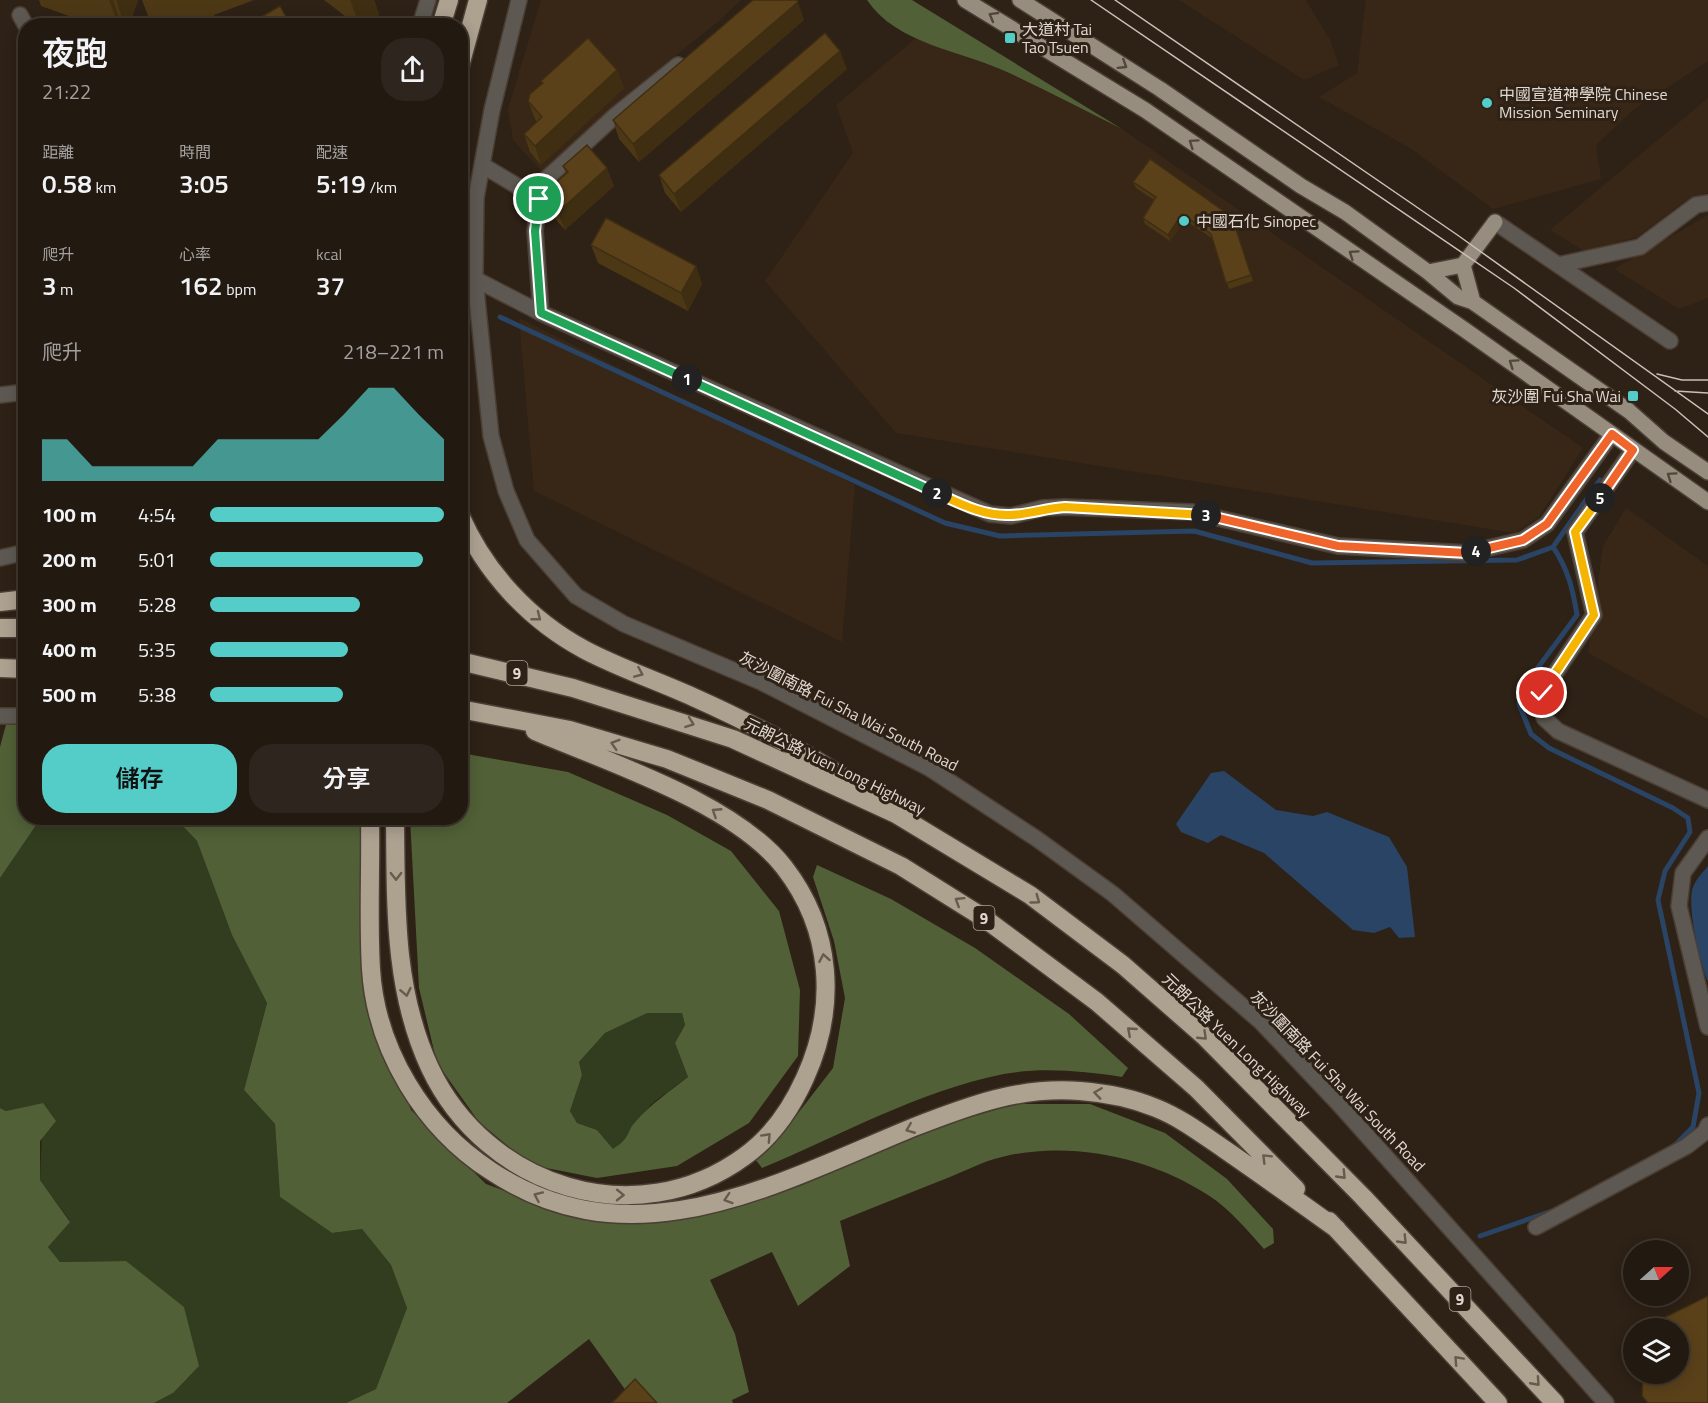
<!DOCTYPE html>
<html lang="zh-TW">
<meta charset="utf-8">
<style>
body{margin:0;font-family:"Titillium Web","Noto Sans TC",sans-serif;background:#2e261e;color:#f1f3f6;height:100vh;display:flex;flex-direction:column;font-size:22px;white-space:nowrap}
*{box-sizing:border-box;margin:0}
p{font-size:20px;color:#a2a09f}
.icon{flex:none;width:33px;height:33px;fill:none;stroke:currentColor;stroke-width:2;stroke-linecap:round;stroke-linejoin:round}
.map{position:relative;flex:1;overflow:hidden}
.drawer{position:absolute;left:18px;top:18px;width:450px;height:807px;display:flex;flex-direction:column;background:#221910;border-radius:24px;box-shadow:0 3px 15px #0003,0 0 0 2px #3f3830}
.drawer>*{flex:none}
.needle{width:39px;rotate:69deg}
.fabs{position:absolute;left:1623px;top:1240px;display:grid;gap:12px}
.fabs a{display:grid;place-items:center;width:66px;height:66px;border-radius:50%;background:#221910;box-shadow:0 3px 15px #0003,0 0 0 2px #3f3830;font-size:30px}
.pin{position:absolute;display:grid;place-items:center;width:51px;height:51px;color:#fff;margin:-26px;border:3px solid #fff;border-radius:50%;box-shadow:0 2px 6px #0007}
.km{position:absolute;width:30px;height:30px;margin:-15px;border-radius:50%;background:#222;color:#fff;font-size:16px;line-height:30px;text-align:center}
.round{display:grid;place-items:center;flex:none;width:63px;height:63px;border-radius:24px;background:#2e261e}
.head{display:flex;align-items:center;justify-content:space-between;height:102px;padding:0 24px}
h1{font-size:33px;font-weight:600;line-height:45px}
.stats{display:grid;grid-template-columns:repeat(3,1fr);gap:9px;height:102px;padding:6px 24px}
.stats div{display:grid;align-content:center}
.stats b{font-size:26px;font-weight:600}
.stats small{font-size:16px;font-weight:400}
.stats p{font-size:16px}
.chart{height:168px;padding:12px 24px}
.chart p{display:flex;justify-content:space-between}
.chart svg{width:100%;height:108px;margin-top:6px;fill:#54cdc8;opacity:.7}
.cta{display:flex;gap:12px;margin-top:auto;padding:12px 24px}
.cta a{flex:1;height:69px;border-radius:24px;background:#54cdc8;color:#111;font-size:24px;font-weight:600;line-height:69px;text-align:center}
.cta a+a{background:#2e261e;color:#f1f3f6}
ul{padding:0 24px;list-style:none;font-size:20px}
li{display:grid;grid-template-columns:96px 72px 1fr;align-items:center;height:45px}
li i{height:15px;border-radius:8px;background:#54cdc8}
.map>svg:first-child{display:block}
</style>
<div class="map">
<svg width="1708" height="1403" viewBox="0 0 1708 1403">
<rect width="100%" height="100%" fill="#2e2116"/>
<path fill="#382716" d="M 541,0 L 741,0 L 720,20 L 630,92 L 542,172 L 513,140 L 508,109 Z
M 1179,0 L 1306,0 L 1330,40 L 1339,65 L 1304,80 Z
M 1366,0 L 1708,0 L 1708,61 L 1633,110 L 1596,145 L 1601,179 L 1493,209 L 1410,148 L 1319,97 L 1357,73 Z
M 916,38 L 1005,71 L 1122,129 L 1583,448 L 1539,517 L 1514,533 L 896,433 L 765,281 L 853,153 L 836,105 Z
M 1708,98 L 1708,193 L 1689,198 L 1637,237 L 1584,251 L 1550,230 Z
M 1708,215 L 1708,298 L 1679,309 L 1614,269 Z
M 519,318 L 855,485 L 842,642 L 534,491 Z
M 1626,508 L 1708,566 L 1708,719 L 1588,653 L 1603,546 Z"/>
<path fill="#323d1f" d="M 41,818 L 175,818 L 197,841 L 232,935 L 267,1003 L 244,1090 L 275,1124 L 280,1197 L 332,1233 L 362,1229 L 391,1265 L 407,1308 L 376,1389 L 346,1403 L 154,1403 L 173,1393 L 126,1261 L 60,1262 L 48,1247 L 70,1221 L 40,1180 L 43,1103 L 6,1111 L 0,1108 L 0,878 Z
M 647,1012 L 682,1013 L 685,1025 L 675,1043 L 688,1077 L 654,1102 L 634,1123 L 628,1138 L 613,1150 L 597,1130 L 577,1123 L 570,1111 L 582,1075 L 579,1062 L 605,1033 Z"/>
<path fill="#516037" fill-rule="evenodd" d="M 867,0 L 912,0 L 1122,129 C 1084,110 1046,90 1007,72 C 962,51 896,44 867,0 Z
M 8,717 L 25,718 L 26,818 L 41,818 L 0,878 L 0,747 Z
M 461,753 L 568,772 L 667,815 L 731,851 L 779,911 L 800,990 L 798,1056 L 749,1123 L 677,1166 L 597,1178 L 531,1165 L 479,1122 L 437,1063 L 419,988 L 410,818 L 460,818 ZM 647,1013 L 682,1013 L 685,1025 L 675,1043 L 688,1077 C 670,1091 651,1104 636,1121 C 625,1133 632,1137 613,1149 L 597,1130 L 577,1123 L 570,1111 L 582,1075 L 579,1062 L 605,1033 Z
M 175,818 L 363,818 L 371,1001 L 411,1110 L 486,1184 L 554,1209 L 635,1214 L 719,1211 L 800,1186 L 931,1129 L 1015,1104 L 1090,1104 L 1165,1133 L 1227,1179 L 1273,1229 L 1274,1243 L 1264,1249 C 1247,1230 1230,1209 1208,1195 C 1150,1157 1069,1140 1002,1157 C 984,1161 967,1170 950,1177 C 914,1191 877,1206 840,1221 L 850,1266 L 798,1306 L 772,1252 L 710,1280 L 735,1334 L 749,1392 L 732,1400 L 733,1403 L 651,1403 L 629,1395 L 589,1339 L 507,1403 L 346,1403 L 376,1389 L 407,1308 L 391,1265 L 362,1229 L 332,1233 L 280,1197 L 275,1124 L 244,1090 L 267,1003 L 232,935 L 197,841 Z
M 817,865 L 891,899 L 975,948 L 1069,1014 L 1128,1068 L 1122,1077 C 1084,1071 1041,1067 1004,1074 C 918,1091 842,1135 762,1168 L 755,1159 L 792,1121 L 833,1068 L 845,998 L 834,941 L 813,877 Z
M 43,1103 L 56,1121 L 40,1141 L 40,1180 L 70,1222 L 48,1247 L 60,1262 L 126,1261 L 184,1307 L 199,1366 L 173,1393 L 154,1403 L 0,1403 L 0,1108 L 6,1111 Z"/>
<path fill="#294464" d="M 1224,771 L 1276,810 L 1313,816 L 1327,812 L 1389,837 L 1407,867 L 1415,937 L 1399,938 L 1390,927 L 1374,933 L 1353,930 L 1264,853 L 1221,835 L 1208,843 L 1181,832 L 1176,824 L 1211,773 Z
M 1708,866 L 1708,981 C 1700,965 1685,900 1694,885 C 1697,878 1703,872 1708,866 Z"/>
<g fill="none" stroke-linecap="round" stroke-linejoin="round">
<path stroke="#294464" stroke-width="5" d="M 500,317 L 945,523 L 1000,536 L 1194,531 L 1312,563 L 1517,560 L 1553,547 L 1600,480
M 1553,547 C 1568,569 1573,590 1577,615 L 1525,685 L 1519,704 L 1531,734 L 1549,748 L 1673,808 L 1688,818 L 1690,832 L 1665,871 L 1658,900 L 1699,1093 L 1693,1127 L 1674,1146
M 1480,1236 L 1552,1211"/>
<defs>
<path id="street" d="M 519,0 L 492,110 L 476,198 L 475,279 L 491,436 L 506,491 L 527,540 L 576,596 L 624,624 L 761,682 L 929,768 L 1037,839 L 1113,894 L 1261,1022 L 1337,1102 L 1606,1403
M 20,15 L 26,26
M 420,26 L 428,0
M 482,165 L 539,199
M 1495,222 L 1670,341
M 1558,265 L 1640,247 L 1696,205 L 1708,203
M 475,279 L 541,313 L 990,514 L 1011,516 L 1043,508 L 1065,507 L 1192,512 L 1338,546 L 1467,553 L 1523,540 L 1547,524 L 1612,434
M 541,313 L 535,231 L 539,199 L 545,180 L 617,114 L 678,65
M 0,395 L 26,392
M 1633,450 L 1575,532 L 1594,615 L 1542,693 L 1544,718 L 1558,731 L 1708,800
M 0,558 L 26,552
M 0,716 L 26,716
M 1708,838 L 1683,873 L 1679,906 L 1708,1027
M 1536,1227 L 1687,1146 L 1705,1132 L 1708,1125"/>
<path id="primary" d="M 965,0 L 1145,110 L 1465,330 L 1708,502
M 1020,0 L 1160,89 L 1301,186 L 1345,212 L 1428,272 L 1458,297 L 1473,302 L 1629,411 L 1664,442 L 1708,472
M 1463,265 L 1473,302
M 1428,272 L 1463,265 L 1495,222"/>
<path id="highway" d="M 441,26 L 449,0
M 460,66 L 478,0
M 460,515 C 485,572 529,620 585,650 C 619,668 658,681 693,697 C 749,722 803,750 853,784
M 0,602 L 26,599
M 0,628 L 26,628
M 460,661 L 573,688 L 733,739 L 896,814 L 1030,895 L 1123,965 L 1204,1036 L 1363,1197 L 1555,1403
M 0,668 L 26,669
M 460,709 L 570,730 L 667,759 L 768,800 L 901,866 L 984,918 L 1097,1002 L 1196,1088 L 1296,1189
M 370,818 C 371,868 368,919 371,969 C 376,1050 424,1128 491,1171 C 633,1265 775,1184 914,1127 C 968,1106 1020,1086 1080,1091 C 1106,1093 1132,1098 1156,1108 C 1181,1118 1202,1134 1224,1149 C 1262,1175 1299,1202 1337,1229
M 395,818 C 396,903 393,989 430,1068 C 486,1187 636,1236 745,1156 C 773,1136 791,1109 805,1078 C 837,1008 833,930 784,867 C 734,803 610,763 535,731
M 1329,1221 L 1498,1403"/>
</defs>
<use href="#street" stroke="#4b3e34" stroke-width="18"/>
<use href="#primary" stroke="#4b3e34" stroke-width="18"/>
<use href="#highway" stroke="#4b3e34" stroke-width="21"/>
<use href="#street" stroke="#5d5952" stroke-width="15"/>
<use href="#primary" stroke="#968d7e" stroke-width="15"/>
<use href="#highway" stroke="#ada190" stroke-width="18"/>
<path stroke="#c9c0b7" stroke-width="1.5" d="M 1091,0 L 1514,288 L 1675,409 L 1708,437
M 1115,0 L 1456,234 L 1708,414
M 1657,374 L 1682,380 L 1708,380
M 1675,391 L 1708,393"/>
</g>
<path fill="#4d3816" d="M 39,0 L 138,0 L 129,26 L 97,26 L 41,6 Z
M 142,0 L 254,0 L 214,15 L 216,22 L 206,26 L 200,26 L 199,23 L 191,26 L 152,26 Z
M 324,0 L 374,0 L 379,14 L 375,26 L 358,26 Z
M 804,20 L 639,162 L 619,139 L 613,120 Z
M 847,69 L 681,212 L 665,193 L 659,175 Z
M 617,70 L 624,88 L 541,165 L 530,152 L 524,134 L 537,122 L 535,119 L 528,101 L 542,84 L 541,81 Z
M 563,166 L 614,186 L 565,230 L 549,212 L 543,194 L 566,174 Z
M 1133,182 L 1232,217 L 1253,281 L 1229,289 L 1213,239 L 1185,220 L 1170,241 L 1145,224 L 1143,218 L 1154,200 L 1136,188 Z
M 591,245 L 696,266 L 702,284 L 688,311 L 598,263 Z"/>
<path fill="#3f2e12" d="M 109,0 L 113,0 L 122,26 L 119,26 Z
M 116,0 L 138,0 L 129,26 L 125,26 Z
M 350,0 L 374,0 L 379,14 L 375,26 L 360,26 Z
M 798,2 L 804,20 L 639,162 L 633,144 Z
M 840,51 L 847,69 L 681,212 L 674,194 Z
M 617,70 L 624,88 L 541,165 L 535,146 Z
M 607,168 L 614,186 L 565,230 L 558,212 Z
M 1182,214 L 1185,220 L 1170,241 L 1168,235 Z
M 696,266 L 702,284 L 688,311 L 681,293 Z"/>
<path fill="#5a411a" stroke="#3f2e12" stroke-width="1.5" d="M 753,0 L 797,0 L 798,2 L 633,144 L 613,120 Z
M 280,6 L 291,26 L 259,26 L 256,20 Z
M 825,33 L 840,51 L 674,194 L 659,175 Z
M 588,38 L 617,70 L 535,146 L 524,134 L 542,117 L 528,101 L 530,94 L 543,83 L 541,81 Z
M 587,145 L 607,168 L 558,212 L 543,194 L 568,172 L 563,166 Z
M 1150,159 L 1232,217 L 1251,275 L 1226,283 L 1211,234 L 1182,214 L 1168,235 L 1143,218 L 1156,197 L 1133,182 Z
M 606,218 L 696,266 L 681,293 L 591,245 Z
M 1708,1296 L 1708,1403 L 1648,1403 L 1642,1396 L 1643,1374 L 1678,1374 L 1678,1329 L 1645,1329 L 1645,1327 Z
M 635,1379 L 657,1403 L 612,1403 Z"/>
<defs><path id="oneway-chevron" d="M-2-3.5L2.5 0L-2 3.5" fill="none" stroke-width="1.6" stroke-linecap="round" stroke-linejoin="round" transform="scale(1.5)"/></defs>
<g stroke="#52473a">
<use href="#oneway-chevron" transform="translate(993 16) rotate(-150)"/>
<use href="#oneway-chevron" transform="translate(1123 65) rotate(32)"/>
<use href="#oneway-chevron" transform="translate(1193 143) rotate(-145)"/>
<use href="#oneway-chevron" transform="translate(1353 254) rotate(-145)"/>
<use href="#oneway-chevron" transform="translate(1513 363) rotate(-145)"/>
<use href="#oneway-chevron" transform="translate(1671 476) rotate(-145)"/>
</g>
<g stroke="#675b4d">
<use href="#oneway-chevron" transform="translate(537 617) rotate(38)"/>
<use href="#oneway-chevron" transform="translate(639 673) rotate(23)"/>
<use href="#oneway-chevron" transform="translate(690 723) rotate(20)"/>
<use href="#oneway-chevron" transform="translate(615 744) rotate(-163)"/>
<use href="#oneway-chevron" transform="translate(716 812) rotate(-147)"/>
<use href="#oneway-chevron" transform="translate(396 876) rotate(89)"/>
<use href="#oneway-chevron" transform="translate(1036 900) rotate(36)"/>
<use href="#oneway-chevron" transform="translate(959 901) rotate(-148)"/>
<use href="#oneway-chevron" transform="translate(824 958) rotate(-100)"/>
<use href="#oneway-chevron" transform="translate(406 992) rotate(78)"/>
<use href="#oneway-chevron" transform="translate(1131 1031) rotate(-139)"/>
<use href="#oneway-chevron" transform="translate(1203 1036) rotate(44)"/>
<use href="#oneway-chevron" transform="translate(1098 1093) rotate(-172)"/>
<use href="#oneway-chevron" transform="translate(910 1129) rotate(158)"/>
<use href="#oneway-chevron" transform="translate(767 1137) rotate(-47)"/>
<use href="#oneway-chevron" transform="translate(1266 1158) rotate(-135)"/>
<use href="#oneway-chevron" transform="translate(1342 1175) rotate(46)"/>
<use href="#oneway-chevron" transform="translate(620 1195) rotate(1)"/>
<use href="#oneway-chevron" transform="translate(538 1196) rotate(-156)"/>
<use href="#oneway-chevron" transform="translate(728 1199) rotate(162)"/>
<use href="#oneway-chevron" transform="translate(1403 1240) rotate(46)"/>
<use href="#oneway-chevron" transform="translate(1458 1360) rotate(-133)"/>
<use href="#oneway-chevron" transform="translate(1536 1382) rotate(48)"/>
</g>
<g fill="none" stroke-linecap="round" stroke-linejoin="round">
<defs>
<path id="split-1" d="M 539,199 L 535,231 L 541,313 L 687,379"/>
<path id="split-2" d="M 687,379 L 937,493"/>
<path id="split-3" d="M 937,493 C 959,503 983,516 1009,515 C 1027,515 1046,508 1065,507 L 1206,515"/>
<path id="split-4" d="M 1206,515 L 1338,546 L 1467,553 L 1476,551"/>
<path id="split-5" d="M 1476,551 L 1523,540 L 1547,524 L 1612,434 L 1633,450 L 1600,498"/>
<path id="split-6" d="M 1542,693 L 1594,615 L 1575,532 L 1600,498"/>
</defs>
<use href="#split-1" stroke="#fff" stroke-width="12"/>
<use href="#split-2" stroke="#fff" stroke-width="12"/>
<use href="#split-3" stroke="#fff" stroke-width="12"/>
<use href="#split-4" stroke="#fff" stroke-width="12"/>
<use href="#split-5" stroke="#fff" stroke-width="12"/>
<use href="#split-6" stroke="#fff" stroke-width="12"/>
<use href="#split-1" stroke="#22a559" stroke-width="8"/>
<use href="#split-2" stroke="#22a559" stroke-width="8"/>
<use href="#split-3" stroke="#f5b400" stroke-width="8"/>
<use href="#split-4" stroke="#f0652b" stroke-width="8"/>
<use href="#split-5" stroke="#f0652b" stroke-width="8"/>
<use href="#split-6" stroke="#f5b400" stroke-width="8"/>
</g>
<g fill="#54cdc8" stroke="#2e2116" stroke-width="2">
<rect x="1004" y="32" width="12" height="12" rx="3"/>
<circle cx="1487" cy="103" r="6"/>
<circle cx="1184" cy="221" r="6"/>
<rect x="1627" y="390" width="12" height="12" rx="3"/>
</g>
<g text-anchor="middle" dominant-baseline="central" stroke-width="6" stroke-linejoin="round" paint-order="stroke">
<g fill="#2e2116" stroke="#aba299" stroke-width="1.5">
<rect x="506.5" y="661" width="21" height="24" rx="4.5"/>
<rect x="973.5" y="906" width="21" height="24" rx="4.5"/>
<rect x="1449.5" y="1287" width="21" height="24" rx="4.5"/>
</g>
<g font-size="15" font-weight="bold" fill="#e1d9d1">
<text x="517" y="673">9</text>
<text x="984" y="918">9</text>
<text x="1460" y="1299">9</text>
</g>
<g font-size="16" fill="#e1d9d1" stroke="#2e2116" text-anchor="start">
<text x="1022" y="29">大道村 Tai<tspan x="1022" dy="18">Tao Tsuen</tspan></text>
<text x="1499" y="94">中國宣道神學院 Chinese<tspan x="1499" dy="18">Mission Seminary</tspan></text>
<text x="1196" y="221">中國石化 Sinopec</text>
<text x="1621" y="396" text-anchor="end">灰沙圍 Fui Sha Wai</text>
</g>
<g font-size="16" fill="#e1d9d1" stroke="#2e2116">
<text transform="translate(849 711) rotate(27)">灰沙圍南路 Fui Sha Wai South Road</text>
<text transform="translate(835 766) rotate(26)">元朗公路 Yuen Long Highway</text>
<text transform="translate(1237 1045) rotate(44)">元朗公路 Yuen Long Highway</text>
<text transform="translate(1338 1081) rotate(46)">灰沙圍南路 Fui Sha Wai South Road</text>
</g>
</g>
</svg>
<div class="fabs">
<a><svg class="needle" viewBox="-14 -14 28 28"><path d="M0-13l5 13h-10z" fill="#e53935"/><path d="M0 13l5-13h-10z" fill="#a2a09f"/></svg></a>
<a><svg class="icon" aria-label="layers" viewBox="0 0 24 24"><path d="M12 4l9 5-9 5-9-5zM3 14l9 5 9-5"/></svg></a>
</div>
<div class="pin" style="left:539px;top:199px;background:#1e9e55"><svg class="icon" aria-label="arrive" viewBox="0 0 24 24"><path d="M6 21V4h12l-3 4 3 4H6"/></svg></div>
<div class="pin" style="left:1542px;top:693px;background:#d93025"><svg class="icon" aria-label="check" viewBox="0 0 24 24"><path d="M5 12l5 5 9-10"/></svg></div>
<b class="km" style="left:687px;top:379px">1</b>
<b class="km" style="left:937px;top:493px">2</b>
<b class="km" style="left:1206px;top:515px">3</b>
<b class="km" style="left:1476px;top:551px">4</b>
<b class="km" style="left:1600px;top:498px">5</b>
<section class="drawer">
<div class="head"><div><h1>夜跑</h1><p>21:22</p></div><a class="round"><svg class="icon" aria-label="share" viewBox="0 0 24 24"><path d="M12 15V3M7 8l5-5 5 5M5 13v7h14v-7"/></svg></a></div>
<div class="stats">
<div><p>距離</p><b>0.58<small> km</small></b></div>
<div><p>時間</p><b>3:05</b></div>
<div><p>配速</p><b>5:19<small> /km</small></b></div>
</div>
<div class="stats">
<div><p>爬升</p><b>3<small> m</small></b></div>
<div><p>心率</p><b>162<small> bpm</small></b></div>
<div><p>kcal</p><b>37</b></div>
</div>
<div class="chart"><p><span>爬升</span>218–221 m</p>
<svg viewBox="0 0 160 44" preserveAspectRatio="none"><path d="M0 44V27L10 27L20 38L30 38L40 38L50 38L60 38L70 27L80 27L90 27L100 27L110 27L120 17L130 6L140 6L150 17L160 27V44z"/></svg>
</div>
<ul>
<li><b>100 m</b>4:54<i style="width:100%"></i></li>
<li><b>200 m</b>5:01<i style="width:91%"></i></li>
<li><b>300 m</b>5:28<i style="width:64%"></i></li>
<li><b>400 m</b>5:35<i style="width:59%"></i></li>
<li><b>500 m</b>5:38<i style="width:57%"></i></li>
</ul>
<div class="cta"><a>儲存</a><a>分享</a></div>
</section>
</div>
